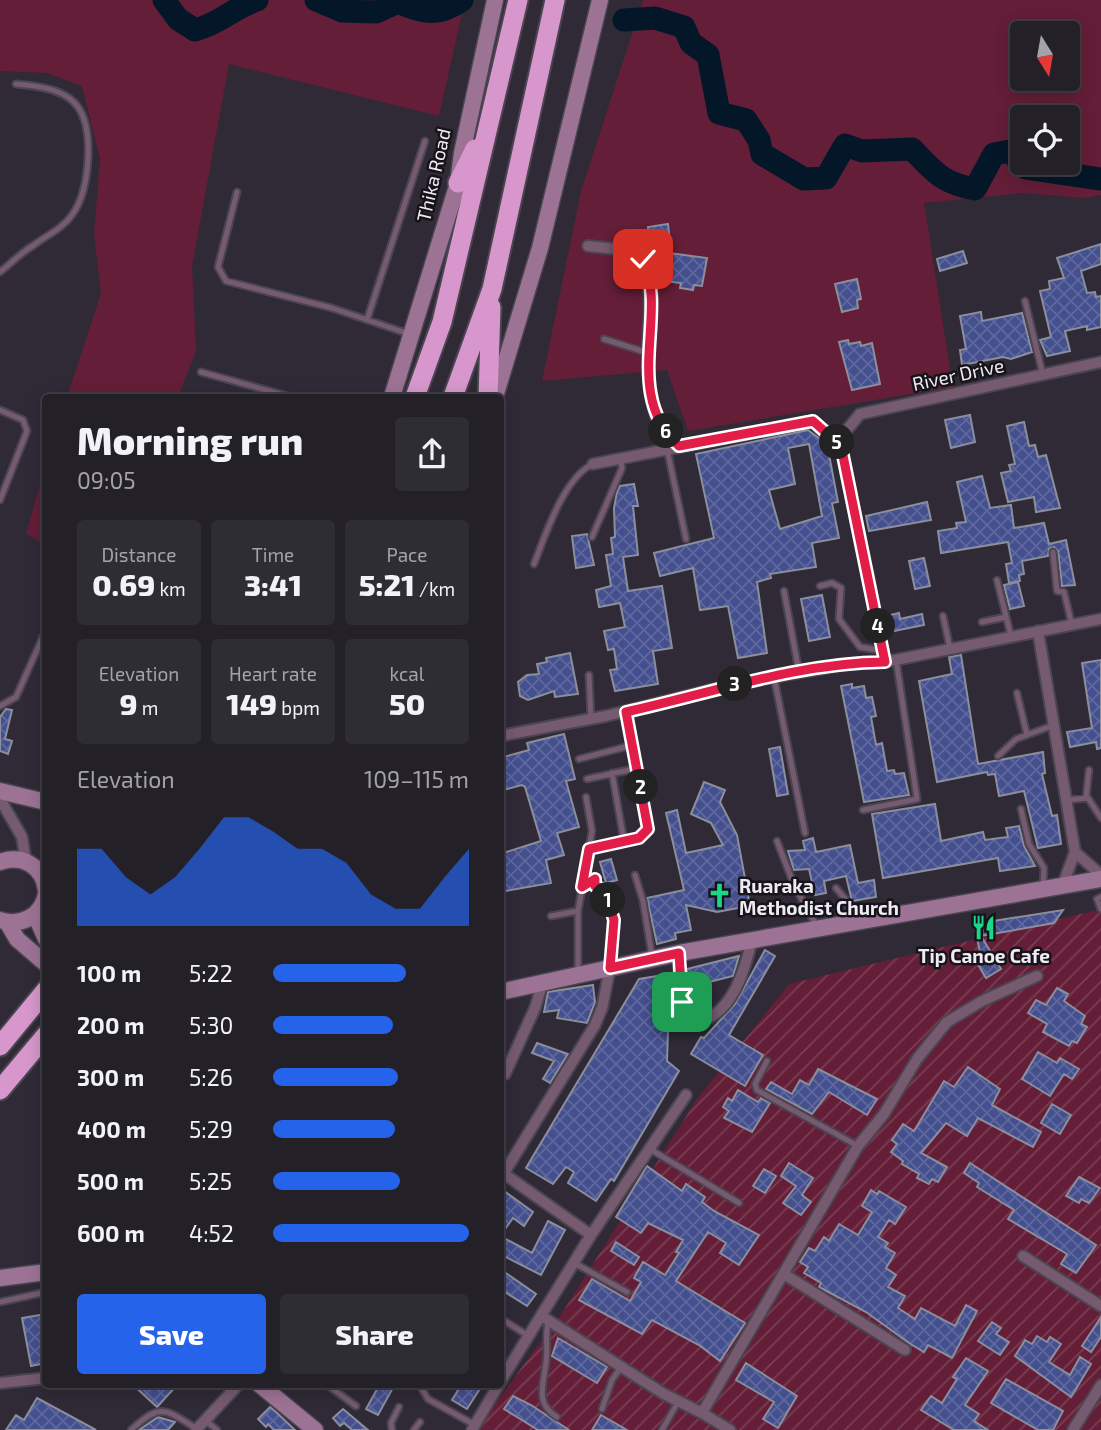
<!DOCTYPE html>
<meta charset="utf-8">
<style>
body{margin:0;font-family:"Exo 2",sans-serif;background:#2f2d34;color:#f1f3f6;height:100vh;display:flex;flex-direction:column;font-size:26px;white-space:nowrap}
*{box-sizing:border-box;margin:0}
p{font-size:23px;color:#a3a3a8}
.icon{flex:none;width:38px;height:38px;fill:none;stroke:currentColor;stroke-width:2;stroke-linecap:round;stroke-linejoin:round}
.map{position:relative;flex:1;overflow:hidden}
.sheet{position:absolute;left:42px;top:394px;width:462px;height:994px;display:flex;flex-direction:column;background:#232028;border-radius:7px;box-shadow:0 4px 18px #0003,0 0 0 2px #403e45}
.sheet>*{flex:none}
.needle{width:46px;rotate:169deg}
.tools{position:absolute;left:1010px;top:21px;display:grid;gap:14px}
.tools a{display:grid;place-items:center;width:70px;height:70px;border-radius:7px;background:#232028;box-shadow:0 4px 18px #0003,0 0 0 2px #403e45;font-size:35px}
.pin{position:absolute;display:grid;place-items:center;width:60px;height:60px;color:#fff;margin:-30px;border-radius:14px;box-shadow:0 4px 10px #0006}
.km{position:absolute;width:35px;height:35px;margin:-18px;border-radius:50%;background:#222;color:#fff;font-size:19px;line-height:35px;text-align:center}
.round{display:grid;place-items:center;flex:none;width:74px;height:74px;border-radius:7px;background:#2f2d34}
.head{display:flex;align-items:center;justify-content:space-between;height:119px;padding:0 35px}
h1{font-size:38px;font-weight:800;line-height:52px}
.stats{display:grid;grid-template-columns:repeat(3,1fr);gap:10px;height:119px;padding:7px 35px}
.stats div{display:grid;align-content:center;border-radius:7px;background:#2f2d34;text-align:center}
.stats b{font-size:30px;font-weight:800}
.stats small{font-size:19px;font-weight:400}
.stats p{font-size:19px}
.chart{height:196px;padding:14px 35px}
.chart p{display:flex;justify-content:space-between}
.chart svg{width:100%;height:126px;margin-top:7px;fill:#2563eb;opacity:.7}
.primary-button{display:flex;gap:14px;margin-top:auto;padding:14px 35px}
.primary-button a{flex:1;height:80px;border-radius:7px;background:#2563eb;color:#fff;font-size:28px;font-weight:800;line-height:80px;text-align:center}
.primary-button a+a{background:#2f2d34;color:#f1f3f6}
ul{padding:0 35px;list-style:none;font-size:23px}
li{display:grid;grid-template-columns:112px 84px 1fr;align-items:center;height:52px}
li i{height:18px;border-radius:9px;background:#2563eb}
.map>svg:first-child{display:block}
</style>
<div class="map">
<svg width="1101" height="1430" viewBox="0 0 1101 1430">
<defs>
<pattern id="garden-furrows" width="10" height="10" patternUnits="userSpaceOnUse" patternTransform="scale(1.75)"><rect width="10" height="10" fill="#641e37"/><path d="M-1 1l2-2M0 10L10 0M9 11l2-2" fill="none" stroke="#7a3f54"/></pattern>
<pattern id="building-cross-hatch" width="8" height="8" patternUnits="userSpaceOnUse" patternTransform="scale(1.75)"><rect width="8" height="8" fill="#444f8e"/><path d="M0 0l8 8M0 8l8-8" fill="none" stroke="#5f689e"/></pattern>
</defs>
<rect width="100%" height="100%" fill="#2f2a36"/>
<path fill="#641e37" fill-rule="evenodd" d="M 0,0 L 465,0 L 439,116 L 229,64 L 192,266 L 196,351 L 178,397 L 67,397 L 101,293 L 94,234 L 100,159 L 82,86 L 47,73 L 0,71 Z
M 643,0 L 1101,0 L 1101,195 L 1086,198 L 1022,193 L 924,203 L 953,387 L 688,431 L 667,370 L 542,381 L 581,191 ZM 1022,33 L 1068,33 L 1068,79 L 1022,79 ZM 1022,117 L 1068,117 L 1068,163 L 1022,163 Z
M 45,466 L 45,545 L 26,534 Z"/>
<path fill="url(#garden-furrows)" d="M 1101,909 L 1101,1430 L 476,1430 L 564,1310 L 697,1099 L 789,984 Z"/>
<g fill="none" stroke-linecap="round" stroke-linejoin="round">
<path stroke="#041728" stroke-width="23" d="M 164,0 L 178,19 L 195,30 C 221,23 231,9 257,0
M 316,0 L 342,11 L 376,12 L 398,2 C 422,13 439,17 462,0
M 624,20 L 655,18 L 684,27 L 691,43 L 708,55 L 719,113 L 746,120 L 759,140 L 762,154 L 804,179 L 826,178 L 845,145 L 862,151 L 912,149 C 934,171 941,183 975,189 L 994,154 L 1010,151 L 1026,168 L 1101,179"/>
</g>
<path fill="url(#building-cross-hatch)" stroke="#8a8e9d" stroke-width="2" fill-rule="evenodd" d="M 668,224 L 670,242 L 650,245 L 648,227 Z
M 1101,244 L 1101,264 L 1081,271 L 1087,293 L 1095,292 L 1096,297 L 1101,296 L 1101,327 L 1087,330 L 1087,326 L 1065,331 L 1070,351 L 1047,356 L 1040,340 L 1051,337 L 1040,291 L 1050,289 L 1049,281 L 1064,278 L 1057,258 Z
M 963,251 L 967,263 L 940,271 L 937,259 Z
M 669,253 L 707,258 L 702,286 L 694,285 L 693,290 L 680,288 L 681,283 L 664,281 Z
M 857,279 L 861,299 L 857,300 L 858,308 L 842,312 L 835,284 Z
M 981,312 L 982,321 L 1022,313 L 1032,352 L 1011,359 L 1003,357 L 962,365 L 960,350 L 966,349 L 960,316 Z
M 848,340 L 849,344 L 860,342 L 861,346 L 872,343 L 880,384 L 852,390 L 839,342 Z
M 970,415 L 975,442 L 951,448 L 945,420 Z
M 1024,422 L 1029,446 L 1035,445 L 1038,457 L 1046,455 L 1060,508 L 1036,512 L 1034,497 L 1008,502 L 1001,473 L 1011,471 L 1009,465 L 1015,464 L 1007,426 Z
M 808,430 L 827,444 L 838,502 L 832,503 L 839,538 L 812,543 L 816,567 L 770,574 L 771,578 L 757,582 L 767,653 L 738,658 L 728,606 L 700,610 L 693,568 L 660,576 L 654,553 L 714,538 L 696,454 ZM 809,444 L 822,516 L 780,529 L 769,490 L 795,484 L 788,448 Z
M 982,476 L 990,508 L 1011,505 L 1014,528 L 1044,523 L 1049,544 L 1066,540 L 1075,585 L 1062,586 L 1058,551 L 1054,547 L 1049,549 L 1048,556 L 1022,561 L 1024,574 L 1019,575 L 1020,581 L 1009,583 L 1006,564 L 1012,563 L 1008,542 L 941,553 L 938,531 L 957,528 L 956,523 L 966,522 L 957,482 Z
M 634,484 L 638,506 L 633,506 L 638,555 L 623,557 L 628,591 L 662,586 L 672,648 L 653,651 L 658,684 L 615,691 L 610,670 L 617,669 L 614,649 L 608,650 L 604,631 L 625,627 L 620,603 L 599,607 L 596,590 L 611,586 L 606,555 L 613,554 L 611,538 L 615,537 L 614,508 L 617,492 L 620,486 Z
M 927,502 L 931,520 L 869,531 L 866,516 Z
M 587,534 L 594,565 L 576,568 L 572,536 Z
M 924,558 L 930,586 L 915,589 L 909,561 Z
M 1018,582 L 1024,606 L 1010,609 L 1004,585 Z
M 822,595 L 830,637 L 809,641 L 801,599 Z
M 899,613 L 900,619 L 922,614 L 924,625 L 889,632 L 886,616 Z
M 570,653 L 578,694 L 555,697 L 554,691 L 528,700 L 520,696 L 518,682 L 527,675 L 539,674 L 537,664 L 547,662 L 546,658 Z
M 961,655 L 978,764 L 1043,752 L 1045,773 L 1042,774 L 1052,816 L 1057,815 L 1061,844 L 1038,848 L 1024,791 L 999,796 L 995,774 L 988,775 L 987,772 L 937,782 L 919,681 L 952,674 L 949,657 Z
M 1101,660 L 1101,748 L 1097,749 L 1096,742 L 1070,747 L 1067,732 L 1092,728 L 1082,663 Z
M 852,684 L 852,688 L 864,686 L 866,698 L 872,697 L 876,716 L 871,717 L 876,745 L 882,743 L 887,771 L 894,770 L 895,774 L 904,773 L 909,795 L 864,802 L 841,686 Z
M 6,709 L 12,710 L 5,739 L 12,741 L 8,754 L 0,751 L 0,717 Z
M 564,734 L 575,779 L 566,781 L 579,827 L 557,833 L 564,855 L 546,860 L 551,883 L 500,892 L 500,854 L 541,841 L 525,787 L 522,785 L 500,791 L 500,758 L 529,750 L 527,743 Z
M 780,747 L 788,794 L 777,796 L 769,749 Z
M 704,782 L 725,790 L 720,802 L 737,835 L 749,900 L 743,907 L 717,912 L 686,905 L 691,930 L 675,933 L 676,939 L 657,944 L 647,898 L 684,890 L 666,813 L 677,810 L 686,853 L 723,845 L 711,823 L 691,814 Z
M 935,804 L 941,841 L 983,832 L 985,840 L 1008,837 L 1006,828 L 1019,826 L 1024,846 L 1035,866 L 1000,871 L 998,858 L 883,878 L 872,814 Z
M 813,838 L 816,852 L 850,845 L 858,883 L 874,880 L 876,897 L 852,901 L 846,876 L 824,881 L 826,893 L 815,895 L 809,869 L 794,870 L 788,851 L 805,850 L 803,841 Z
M 611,859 L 617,880 L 606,883 L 600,862 Z
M 1063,910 L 1054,923 L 981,936 L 1001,969 L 986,978 L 973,956 L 980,952 L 974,924 Z
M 765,950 L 775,956 L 729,1035 L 763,1055 L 745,1086 L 691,1054 L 701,1037 L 704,1038 L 735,1004 Z
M 739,956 L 733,976 L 709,982 L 709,992 L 690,999 L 687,969 Z
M 670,974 L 667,1061 L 679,1071 L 614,1181 L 611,1179 L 596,1201 L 568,1183 L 574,1172 L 566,1167 L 553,1184 L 526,1168 L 639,979 Z
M 593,985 L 595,1002 L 587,1023 L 557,1018 L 559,1010 L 544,1012 L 548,992 Z
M 1057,988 L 1068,994 L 1064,1001 L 1085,1016 L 1081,1024 L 1087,1027 L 1077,1043 L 1072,1041 L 1069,1046 L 1043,1032 L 1047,1024 L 1028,1013 L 1036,1000 L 1046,1005 Z
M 537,1043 L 568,1054 L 550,1083 L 543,1079 L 554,1061 L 532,1053 Z
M 1038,1052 L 1057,1063 L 1060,1058 L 1079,1069 L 1072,1079 L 1064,1074 L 1050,1096 L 1022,1079 Z
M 968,1067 L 1000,1089 L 992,1105 L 1041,1132 L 1033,1147 L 978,1118 L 967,1136 L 946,1123 L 921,1153 L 947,1167 L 938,1182 L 932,1179 L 929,1184 L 917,1178 L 919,1174 L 902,1164 L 903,1161 L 891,1152 L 897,1144 L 892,1140 L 903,1124 L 914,1131 L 944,1081 L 954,1087 Z
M 818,1069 L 877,1099 L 867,1115 L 829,1092 L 812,1114 L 766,1089 L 771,1082 L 792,1094 L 800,1080 L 809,1085 Z
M 738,1090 L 758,1102 L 761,1098 L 770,1103 L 752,1132 L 724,1118 L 729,1111 L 723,1107 L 728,1098 L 732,1101 Z
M 1052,1104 L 1071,1115 L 1060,1134 L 1041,1123 Z
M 789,1163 L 813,1178 L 802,1195 L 811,1202 L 801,1215 L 783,1203 L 796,1186 L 781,1176 Z
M 970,1163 L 1096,1245 L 1076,1273 L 1061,1264 L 1067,1254 L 1008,1219 L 1014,1210 L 977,1187 L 979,1183 L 964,1173 Z
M 647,1166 L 682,1191 L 686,1184 L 705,1197 L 702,1202 L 714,1211 L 759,1235 L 739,1265 L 720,1253 L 726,1243 L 708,1232 L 676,1281 L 745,1323 L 720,1361 L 699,1345 L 652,1320 L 642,1334 L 579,1300 L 592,1279 L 630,1301 L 641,1282 L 634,1278 L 643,1262 L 665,1275 L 679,1253 L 676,1252 L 683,1240 L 648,1223 L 641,1233 L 616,1217 Z
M 764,1169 L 776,1176 L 765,1193 L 753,1186 Z
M 1079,1177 L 1100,1188 L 1089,1203 L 1081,1199 L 1079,1203 L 1066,1196 Z
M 500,1188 L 533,1212 L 524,1226 L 513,1218 L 500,1236 Z
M 871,1190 L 877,1194 L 879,1191 L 906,1207 L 895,1224 L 889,1220 L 878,1237 L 888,1243 L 885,1247 L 895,1253 L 886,1268 L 896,1275 L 888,1287 L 905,1296 L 898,1308 L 915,1319 L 921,1308 L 955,1326 L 966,1305 L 977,1311 L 952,1358 L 928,1345 L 924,1352 L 909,1343 L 866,1312 L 819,1287 L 821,1283 L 804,1273 L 808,1267 L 800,1262 L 809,1248 L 815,1251 L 824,1237 L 829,1241 L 839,1224 L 858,1235 L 872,1212 L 862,1206 Z
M 548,1221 L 565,1230 L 541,1275 L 500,1254 L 500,1236 L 532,1253 Z
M 616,1242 L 639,1257 L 634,1265 L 611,1251 Z
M 500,1269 L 536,1294 L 527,1306 L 500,1289 Z
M 46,1314 L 46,1363 L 31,1366 L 22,1318 Z
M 1101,1317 L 1101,1337 L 1091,1352 L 1082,1346 Z
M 992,1322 L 1001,1328 L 996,1334 L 1009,1342 L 1000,1355 L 978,1341 Z
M 1037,1336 L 1047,1342 L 1050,1337 L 1061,1344 L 1049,1362 L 1070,1375 L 1080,1357 L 1091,1364 L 1071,1397 L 1015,1356 L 1025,1340 L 1032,1344 Z
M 558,1338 L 607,1367 L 597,1383 L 552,1356 Z
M 966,1358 L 988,1371 L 965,1405 L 979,1414 L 974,1421 L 988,1430 L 954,1430 L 921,1410 L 931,1396 L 942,1403 L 957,1379 L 953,1377 Z
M 746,1363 L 797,1396 L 778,1428 L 763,1419 L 774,1402 L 736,1380 Z
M 1006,1379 L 1063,1411 L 1053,1430 L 1038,1430 L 991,1403 Z
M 132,1384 L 178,1384 L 157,1407 Z
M 380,1384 L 395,1384 L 378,1415 L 366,1409 Z
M 462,1384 L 483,1384 L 467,1409 L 452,1400 Z
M 513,1396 L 531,1405 L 569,1430 L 538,1430 L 517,1417 L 504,1409 Z
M 37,1398 L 96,1430 L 6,1430 L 16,1415 L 24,1420 Z
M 270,1407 L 277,1413 L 295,1430 L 274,1430 L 268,1424 L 266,1427 L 258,1419 Z
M 343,1409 L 368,1430 L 352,1430 L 344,1423 L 340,1426 L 333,1418 Z
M 601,1415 L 627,1430 L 592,1430 Z
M 158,1417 L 175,1422 L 168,1430 L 139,1430 Z"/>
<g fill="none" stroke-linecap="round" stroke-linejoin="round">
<defs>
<path id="lane" d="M 237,192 L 218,267 L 226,281 L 332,308 L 409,334
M 0,272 C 11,263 22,252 34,245 C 47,235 62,229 72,215 C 83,200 87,177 88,159 C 91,102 70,88 16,84
M 1025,301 L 1043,375
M 367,320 L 425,141
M 604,339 L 648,353
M 201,372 L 291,397
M 0,410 L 23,420 L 27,431 L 0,500
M 667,449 L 686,539
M 592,537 L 622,468 L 620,459
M 1053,552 L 1057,591 L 1064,592 L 1072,625
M 534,564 C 545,536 564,477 593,464
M 997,580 L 1011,636
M 820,586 L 832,583 L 841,588 L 839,619 L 860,647 L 883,651
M 784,591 L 799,672
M 943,616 L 950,648
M 982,622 L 1006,617
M 589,675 L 591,719
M 774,677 L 805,833
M 1017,693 L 1027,735
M 0,706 L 16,697 L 46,630
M 998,756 L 1016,739 L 1054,725
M 579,759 L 633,745
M 612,773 L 624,841
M 587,779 L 638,768
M 1086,798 L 1089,770
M 1066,800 L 1088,798 L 1101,818
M 1021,809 L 1029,844 L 1044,868 L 1043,888
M 863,810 L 917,799 L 896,659
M 777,841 L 794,885 L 817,927
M 589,849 L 639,838 L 648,829 L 626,712
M 635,875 L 643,901 L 652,956
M 582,887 L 595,879 L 595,886 L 605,890 L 614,920 L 610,964
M 836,888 L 847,901 L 852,920
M 1101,897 L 1097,899 L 1101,909
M 551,916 L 578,911
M 578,971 L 578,911 L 592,831 L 586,797
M 767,1061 L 755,1084 L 757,1090 L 858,1146
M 650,1149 L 739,1203
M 576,1264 L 627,1292
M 0,1302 L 46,1292
M 500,1318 L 530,1337
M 548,1323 C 545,1336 548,1349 546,1362 C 544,1384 534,1403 557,1417
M 326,1384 L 356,1406
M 419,1384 L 428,1399 L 475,1425
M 602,1409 L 612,1380 L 621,1367
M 206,1421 L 217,1430
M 131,1430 C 161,1402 165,1409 197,1429
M 392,1430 L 391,1423 L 399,1407
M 414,1430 L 420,1422
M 662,1430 L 678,1402"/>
<path id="street" d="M 588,246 L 634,251 C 658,263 647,328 648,351 C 648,372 650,396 656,416 C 660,427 671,439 679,446
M 841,446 L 846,431 L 860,414 L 1101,362
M 593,464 L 813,421 L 841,446 L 885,662
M 1038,631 L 1075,852 L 1062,887
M 500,736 L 606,716 L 735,684 L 846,664 L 885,662 L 1101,619
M 0,799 L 22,837 L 26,862
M 1075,852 L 1101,875
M 679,953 C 679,976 674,1011 700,1021 C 733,1013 745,969 752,940
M 505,1074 L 535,1008 L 543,982
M 500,1171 L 591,1235
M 504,1173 L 595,1025 L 602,1008 L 610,968
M 1023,1256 L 1101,1306
M 784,1274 L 905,1350
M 543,1317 L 664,1394 L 702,1413 L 858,1146 L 884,1114 L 917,1059 L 947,1022 L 982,1001 L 1037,976
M 500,1382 L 591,1235 L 686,1095
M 0,1383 L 46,1378
M 702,1413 L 730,1430
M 196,1430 L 239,1384
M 472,1430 L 499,1384
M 1073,1430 L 1101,1385"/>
<path id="secondary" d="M 392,397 L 458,183 L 462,153 L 495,0
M 495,397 L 540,248 L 600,0
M 0,791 L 46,802
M 0,862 C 22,854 43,866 46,890
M 35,914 L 46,939
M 0,920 C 21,927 42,916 46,894
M 7,922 L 17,939 L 46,964
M 500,992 L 679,953 L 1101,879
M 0,1278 L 46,1272
M 259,1384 L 315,1430"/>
<path id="highway" d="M 458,183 L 475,149
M 415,397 L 442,322 L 518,0
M 453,397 L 492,289 L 555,0
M 488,397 L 491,307
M 0,1046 L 46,990
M 0,1090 L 46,1035"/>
</defs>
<use href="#lane" stroke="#4a4550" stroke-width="9"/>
<use href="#street" stroke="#4a4550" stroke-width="14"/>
<use href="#secondary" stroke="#4a4550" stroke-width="19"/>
<use href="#highway" stroke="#4a4550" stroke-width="23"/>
<use href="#lane" stroke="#755a70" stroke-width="5"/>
<use href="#street" stroke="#755a70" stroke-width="10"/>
<use href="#secondary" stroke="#9d7395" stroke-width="16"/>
<use href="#highway" stroke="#d797cc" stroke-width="19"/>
</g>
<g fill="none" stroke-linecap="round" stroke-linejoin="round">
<defs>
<path id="route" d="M 643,259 C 669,315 621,393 679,446 L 813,421 L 841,446 L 885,662 C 797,663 712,693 626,712 L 648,829 L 639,838 L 589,849 L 582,887 L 595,879 L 595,886 L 605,890 L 614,920 L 610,968 L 679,953 L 682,1002"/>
</defs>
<use href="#route" stroke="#fff" stroke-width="14"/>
<use href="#route" stroke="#e11d48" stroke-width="9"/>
</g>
<defs>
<symbol id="church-bare" viewBox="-9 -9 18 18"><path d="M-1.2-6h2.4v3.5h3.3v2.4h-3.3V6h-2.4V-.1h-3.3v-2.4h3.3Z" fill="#18d989" stroke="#16141a" stroke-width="2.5" paint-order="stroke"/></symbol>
<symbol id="restaurant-bare" viewBox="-9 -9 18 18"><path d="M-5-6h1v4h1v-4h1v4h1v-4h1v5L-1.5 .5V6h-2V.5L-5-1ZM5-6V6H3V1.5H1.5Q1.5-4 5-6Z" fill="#18d989" stroke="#16141a" stroke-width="2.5" paint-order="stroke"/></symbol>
</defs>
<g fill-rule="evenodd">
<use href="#church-bare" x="702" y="878" width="35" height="35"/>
<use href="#restaurant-bare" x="966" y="910" width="35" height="35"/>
</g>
<g text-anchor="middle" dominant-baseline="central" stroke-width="5" stroke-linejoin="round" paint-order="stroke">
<g font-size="19" fill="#eeebf3" stroke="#16141a">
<text transform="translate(433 175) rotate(-77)">Thika Road</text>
<text transform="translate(958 374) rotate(-12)">River Drive</text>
</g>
<g font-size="19" font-weight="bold" fill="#eeebf3" stroke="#16141a" text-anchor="start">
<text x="739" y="885">Ruaraka<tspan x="739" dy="22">Methodist Church</tspan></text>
<text x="984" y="955" text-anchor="middle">Tip Canoe Cafe</text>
</g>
</g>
</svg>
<div class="tools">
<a><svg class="needle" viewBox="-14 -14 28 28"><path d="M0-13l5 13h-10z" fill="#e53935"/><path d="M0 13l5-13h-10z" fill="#a3a3a8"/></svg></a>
<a><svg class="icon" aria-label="locate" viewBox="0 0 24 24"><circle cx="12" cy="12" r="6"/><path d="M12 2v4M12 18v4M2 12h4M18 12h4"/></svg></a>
</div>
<div class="pin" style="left:682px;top:1002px;background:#1e9e55"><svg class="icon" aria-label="arrive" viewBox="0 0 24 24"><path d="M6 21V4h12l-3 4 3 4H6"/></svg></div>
<div class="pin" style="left:643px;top:259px;background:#d93025"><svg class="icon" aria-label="check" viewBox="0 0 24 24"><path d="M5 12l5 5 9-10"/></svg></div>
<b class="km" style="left:608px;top:900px">1</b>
<b class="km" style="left:641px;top:787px">2</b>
<b class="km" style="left:735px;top:684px">3</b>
<b class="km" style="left:878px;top:626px">4</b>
<b class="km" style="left:837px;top:442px">5</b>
<b class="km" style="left:666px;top:431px">6</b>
<section class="sheet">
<div class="head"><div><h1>Morning run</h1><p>09:05</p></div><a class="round"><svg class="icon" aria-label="share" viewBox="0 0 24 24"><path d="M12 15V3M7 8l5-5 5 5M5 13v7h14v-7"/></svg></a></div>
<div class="stats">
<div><p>Distance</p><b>0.69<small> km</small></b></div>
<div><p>Time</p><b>3:41</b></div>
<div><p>Pace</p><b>5:21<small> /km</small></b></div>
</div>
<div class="stats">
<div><p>Elevation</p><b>9<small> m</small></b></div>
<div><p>Heart rate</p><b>149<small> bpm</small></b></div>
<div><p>kcal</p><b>50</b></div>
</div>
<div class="chart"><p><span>Elevation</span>109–115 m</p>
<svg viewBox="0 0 160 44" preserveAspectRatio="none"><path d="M0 44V17L10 17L20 27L30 33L40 27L50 17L60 6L70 6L80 11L90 17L100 17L110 22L120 33L130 38L140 38L150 27L160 17V44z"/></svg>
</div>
<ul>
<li><b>100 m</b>5:22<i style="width:68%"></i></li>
<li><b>200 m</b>5:30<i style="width:61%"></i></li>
<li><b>300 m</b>5:26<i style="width:64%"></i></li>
<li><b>400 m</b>5:29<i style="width:62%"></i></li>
<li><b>500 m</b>5:25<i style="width:65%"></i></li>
<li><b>600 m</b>4:52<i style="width:100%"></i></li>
</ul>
<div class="primary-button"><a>Save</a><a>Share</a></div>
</section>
</div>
